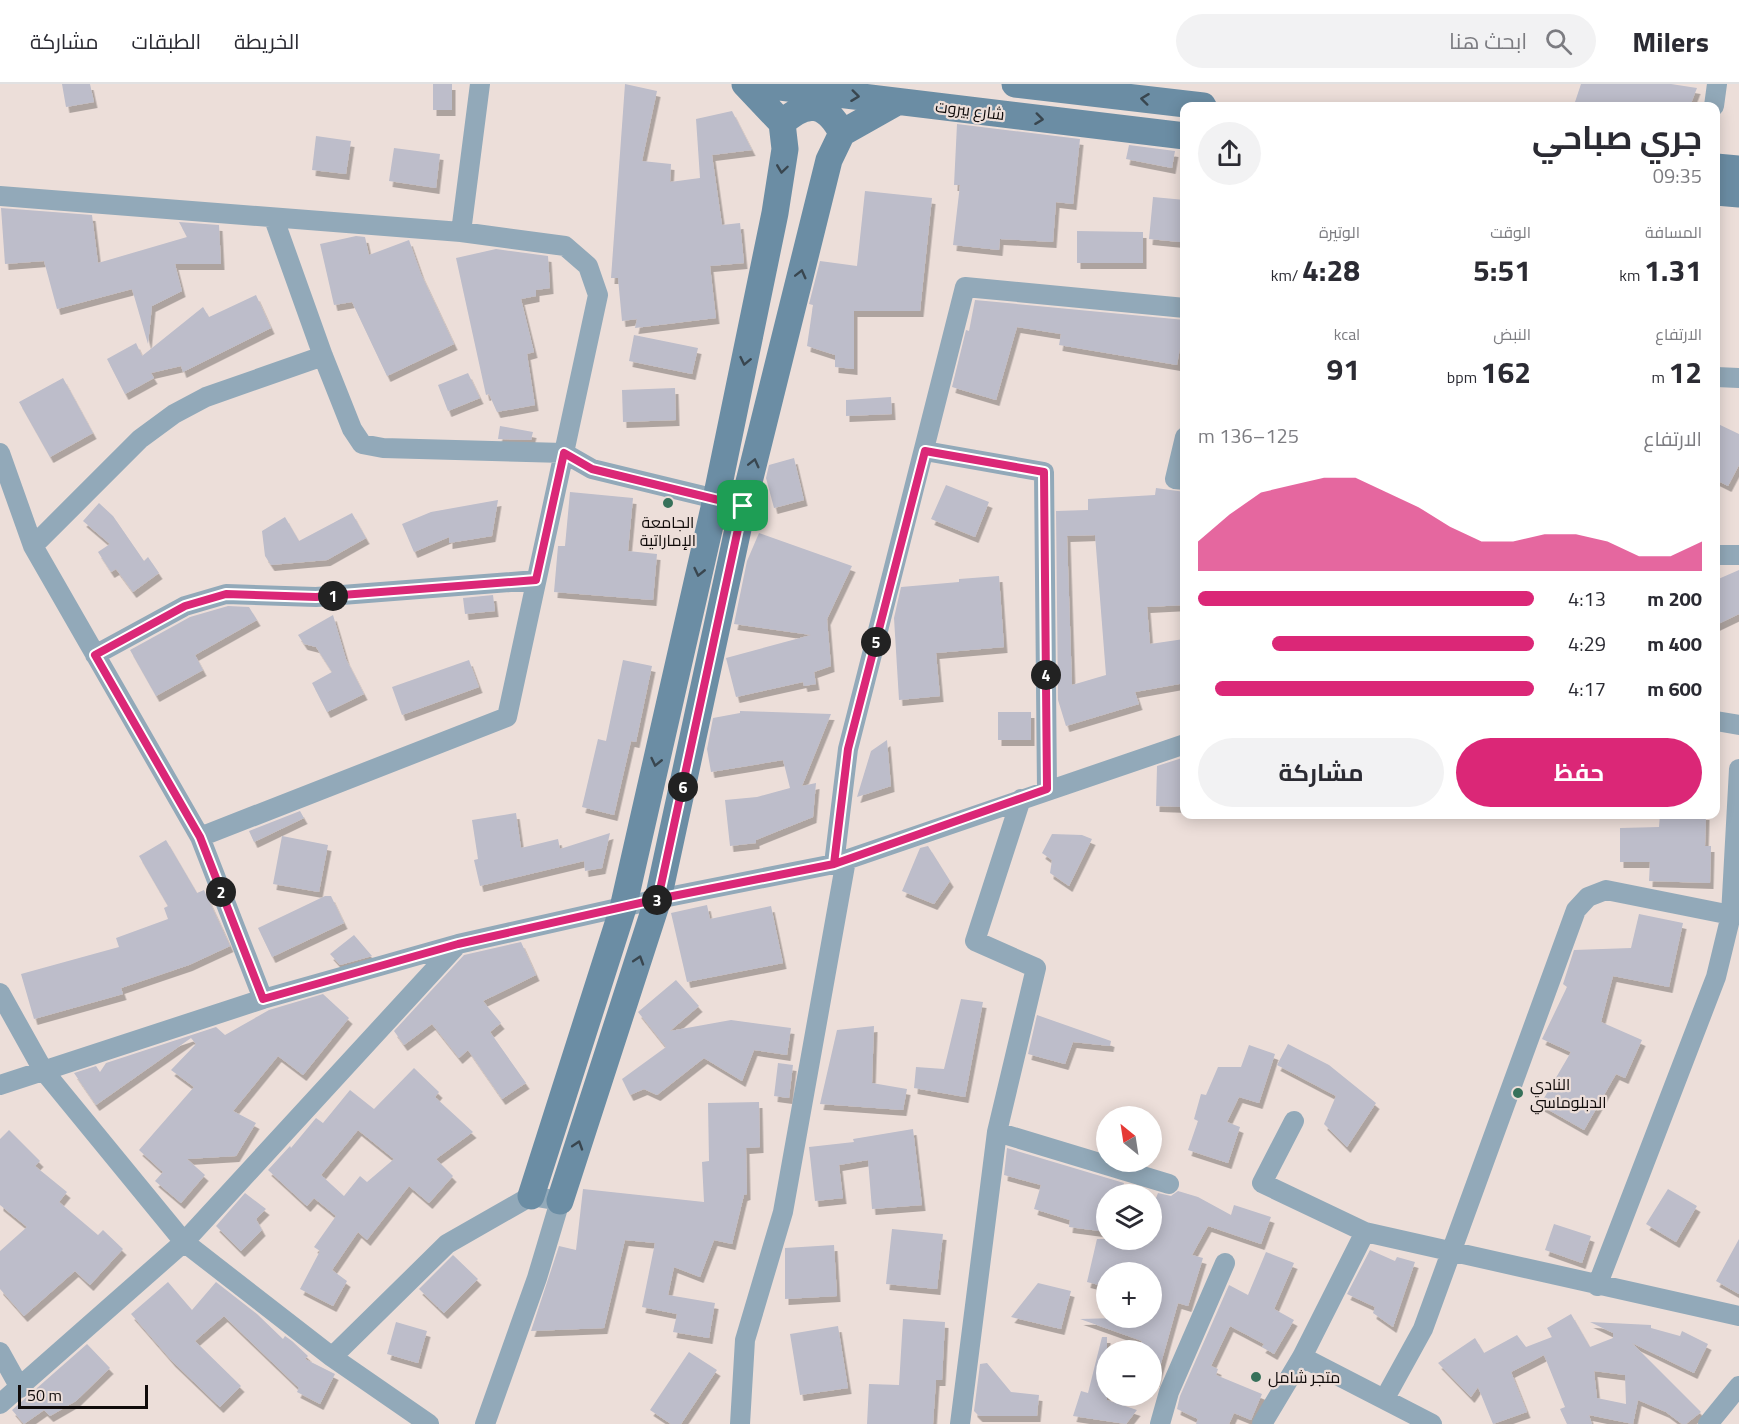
<!DOCTYPE html>
<html lang="ar">
<meta charset="utf-8">
<style>
body{margin:0;font-family:"Titillium Web",Cairo,sans-serif;background:#f2f2f3;color:#2b2b33;direction:rtl;height:100vh;display:flex;flex-direction:column;font-size:22px;white-space:nowrap}
*{box-sizing:border-box;margin:0}
p{font-size:20px;color:#7c7c81}
.icon{flex:none;width:33px;height:33px;fill:none;stroke:currentColor;stroke-width:2;stroke-linecap:round;stroke-linejoin:round}
.map{position:relative;flex:1;overflow:hidden;direction:ltr}
.panel{position:absolute;left:1180px;top:18px;width:540px;height:717px;display:flex;flex-direction:column;background:#fff;border-radius:12px;box-shadow:0 3px 15px #0003;direction:rtl}
.panel>*{flex:none}
.needle{width:39px;rotate:330deg}
.controls{position:absolute;left:1096px;top:1022px;display:grid;gap:12px}
.controls a{display:grid;place-items:center;width:66px;height:66px;border-radius:50%;background:#fff;box-shadow:0 3px 15px #0003;font-size:30px}
.scale{position:absolute;left:18px;bottom:15px;width:130px;box-sizing:border-box;padding-left:6px;border:3px solid #100b0a;border-top:0;font-size:16px;line-height:21px;white-space:nowrap;color:#100b0a;-webkit-text-stroke:4px #ecded9;paint-order:stroke}
.pin{position:absolute;display:grid;place-items:center;width:51px;height:51px;color:#fff;margin:-26px;border-radius:12px;box-shadow:0 3px 9px #0006}
.km{position:absolute;width:30px;height:30px;margin:-15px;border-radius:50%;background:#222;color:#fff;font-size:16px;line-height:30px;text-align:center}
.round{display:grid;place-items:center;flex:none;width:63px;height:63px;border-radius:32px;background:#f2f2f3}
.overview{display:flex;align-items:center;justify-content:space-between;height:102px;padding:0 18px}
h1{font-size:33px;font-weight:700;line-height:45px}
.metrics{display:grid;grid-template-columns:repeat(3,1fr);gap:9px;height:102px;padding:6px 18px}
.metrics div{display:grid;align-content:center}
.metrics b{font-size:30px;font-weight:700}
.metrics small{font-size:16px;font-weight:400}
.metrics p{font-size:16px}
.chart{height:168px;padding:12px 18px}
.chart p{display:flex;justify-content:space-between}
.chart svg{width:100%;height:108px;margin-top:6px;fill:#db2777;opacity:.7}
.cta{display:flex;gap:12px;margin-top:auto;padding:12px 18px}
.cta a{flex:1;height:69px;border-radius:36px;background:#db2777;color:#fff;font-size:24px;font-weight:700;line-height:69px;text-align:center}
.cta a+a{background:#f2f2f3;color:#2b2b33}
ul{padding:0 18px;list-style:none;font-size:20px}
li{display:grid;grid-template-columns:96px 72px 1fr;align-items:center;height:45px}
li i{height:15px;border-radius:8px;background:#db2777}
header{display:flex;align-items:center;gap:36px;box-sizing:border-box;height:84px;padding:0 30px;background:#fff;border-bottom:2px solid #e1e1e2}
header strong{font-size:28px}
nav{display:flex;gap:33px;margin-inline-start:auto;font-size:21px}
.search{width:420px;height:54px;background:#f2f2f3;display:flex;align-items:center;gap:15px;box-sizing:border-box;padding:0 21px;border-radius:33px;color:#7c7c81;font-size:22px}
.map>svg:first-child{display:block}
</style>
<header>
<strong>Milers</strong>
<div class="search"><svg class="icon" aria-label="search" viewBox="0 0 24 24"><circle cx="10" cy="10" r="6"/><path d="M15 15l6 6"/></svg>ابحث هنا</div>
<nav><a>الخريطة</a><a>الطبقات</a><a>مشاركة</a></nav>
</header>
<div class="map">
<svg width="1739" height="1340" viewBox="0 0 1739 1340">
<defs>
<filter id="shadow"><feDropShadow dx="3.5" dy="6" stdDeviation="0" flood-color="#0004"/></filter>
</defs>
<rect width="100%" height="100%" fill="#ecded9"/>
<path fill="#bdbdca" fill-rule="evenodd" filter="url(#shadow)" d="M 62,0 L 90,0 L 94,18 L 66,23 Z
M 433,0 L 452,0 L 452,26 L 433,26 Z
M 625,0 L 657,7 L 642,77 L 671,80 L 670,98 L 700,94 L 696,35 L 732,27 L 752,66 L 712,71 L 722,141 L 740,139 L 744,179 L 710,182 L 716,234 L 635,244 L 637,235 L 622,237 L 618,194 L 611,194 Z
M 1581,0 L 1671,0 L 1697,4 L 1690,22 L 1605,22 L 1575,18 Z
M 957,40 L 1080,55 L 1073,120 L 1056,118 L 1053,158 L 1000,155 L 999,166 L 953,161 L 960,101 L 954,101 Z
M 316,52 L 351,57 L 346,90 L 312,86 Z
M 1129,61 L 1175,67 L 1172,84 L 1126,75 Z
M 394,64 L 440,70 L 436,104 L 389,97 Z
M 865,107 L 932,114 L 920,227 L 854,227 L 854,285 L 835,283 L 835,271 L 807,262 L 813,221 L 809,220 L 820,177 L 857,182 Z
M 1153,113 L 1185,116 L 1180,158 L 1149,155 Z
M 1,124 L 92,131 L 98,179 L 187,153 L 179,138 L 219,141 L 221,180 L 175,180 L 182,207 L 152,222 L 148,260 L 132,205 L 57,225 L 44,177 L 5,180 Z
M 1077,147 L 1143,148 L 1143,179 L 1077,179 Z
M 356,152 L 365,153 L 369,171 L 409,156 L 421,190 L 454,260 L 387,292 L 352,218 L 334,221 L 320,160 Z
M 496,165 L 548,172 L 550,204 L 536,206 L 536,212 L 521,215 L 534,268 L 527,270 L 535,321 L 497,328 L 489,310 L 486,311 L 456,174 Z
M 256,211 L 271,244 L 183,288 L 181,282 L 151,289 L 154,294 L 125,310 L 107,275 L 136,259 L 142,272 L 203,223 L 209,233 Z
M 975,216 L 1185,236 L 1177,281 L 1059,261 L 1061,250 L 1017,243 L 996,316 L 952,303 L 966,246 L 969,247 Z
M 634,251 L 698,264 L 692,290 L 629,277 Z
M 468,289 L 480,314 L 448,327 L 438,301 Z
M 63,294 L 93,349 L 50,373 L 19,318 Z
M 675,304 L 676,336 L 623,338 L 622,306 Z
M 891,313 L 892,330 L 846,332 L 846,316 Z
M 1716,339 L 1739,350 L 1739,381 L 1728,402 L 1716,396 Z
M 500,342 L 533,348 L 531,356 L 498,355 Z
M 794,374 L 804,416 L 774,424 L 766,394 L 769,381 Z
M 946,401 L 989,418 L 975,453 L 931,435 Z
M 1156,404 L 1185,408 L 1185,521 L 1147,523 L 1150,560 L 1184,555 L 1185,599 L 1135,608 L 1139,620 L 1066,642 L 1058,616 L 1056,427 L 1088,426 L 1088,415 L 1155,411 ZM 1095,451 L 1106,591 L 1072,601 L 1067,452 Z
M 570,408 L 633,414 L 628,467 L 657,470 L 653,516 L 554,508 L 558,462 L 565,462 Z
M 498,416 L 492,452 L 449,459 L 449,453 L 414,468 L 402,440 L 431,428 Z
M 99,419 L 113,432 L 144,477 L 148,473 L 159,489 L 133,508 L 116,485 L 111,488 L 98,468 L 110,460 L 83,437 Z
M 352,429 L 366,454 L 327,476 L 271,481 L 265,472 L 262,447 L 285,433 L 299,457 Z
M 759,449 L 852,482 L 827,535 L 831,582 L 814,588 L 816,600 L 804,602 L 803,598 L 736,613 L 726,574 L 811,551 L 734,540 L 747,477 Z
M 1739,486 L 1739,530 L 1716,541 L 1716,496 Z
M 999,492 L 1004,563 L 936,569 L 940,612 L 899,616 L 894,534 L 901,503 L 959,498 L 959,495 Z
M 493,511 L 495,527 L 465,530 L 463,514 Z
M 228,522 L 249,523 L 257,536 L 195,571 L 203,586 L 156,612 L 130,566 L 190,533 Z
M 333,531 L 346,575 L 364,610 L 327,628 L 312,599 L 332,588 L 316,563 L 304,560 L 298,551 Z
M 469,576 L 479,603 L 402,631 L 392,603 Z
M 623,576 L 652,582 L 636,658 L 631,657 L 614,731 L 582,723 L 598,655 L 606,657 Z
M 740,627 L 831,630 L 802,702 L 816,699 L 813,733 L 756,756 L 756,759 L 730,762 L 725,716 L 757,713 L 790,704 L 783,676 L 711,688 L 707,665 L 713,634 L 740,629 Z
M 998,628 L 1031,628 L 1031,656 L 998,656 Z
M 887,656 L 891,702 L 857,713 L 871,667 Z
M 1182,674 L 1185,674 L 1185,723 L 1156,722 L 1157,682 Z
M 300,727 L 304,734 L 254,758 L 249,747 Z
M 516,729 L 521,764 L 558,755 L 560,765 L 610,749 L 602,784 L 585,787 L 584,777 L 480,802 L 474,776 L 478,775 L 472,736 Z
M 1660,730 L 1706,730 L 1705,762 L 1711,762 L 1710,799 L 1649,797 L 1650,778 L 1620,778 L 1620,744 L 1659,743 Z
M 1052,750 L 1082,751 L 1092,755 L 1069,802 L 1050,789 L 1052,776 L 1042,769 Z
M 282,752 L 328,761 L 319,808 L 273,800 Z
M 166,756 L 197,809 L 204,806 L 230,862 L 189,881 L 121,904 L 123,910 L 34,935 L 21,890 L 119,863 L 116,854 L 168,835 L 164,824 L 168,822 L 139,772 Z
M 928,762 L 950,797 L 934,820 L 902,807 L 920,764 Z
M 325,812 L 331,812 L 344,839 L 272,873 L 258,844 Z
M 707,821 L 710,835 L 771,822 L 783,879 L 687,898 L 671,829 Z
M 1639,830 L 1683,839 L 1669,903 L 1613,892 L 1601,938 L 1642,956 L 1625,994 L 1616,990 L 1584,1046 L 1540,1021 L 1571,968 L 1542,955 L 1567,903 L 1563,900 L 1574,866 L 1631,864 Z
M 354,851 L 372,872 L 340,881 L 330,870 Z
M 521,858 L 536,891 L 483,917 L 501,939 L 490,948 L 526,999 L 502,1015 L 468,966 L 459,974 L 432,940 L 404,961 L 394,947 L 464,871 Z
M 676,896 L 699,922 L 670,947 L 731,936 L 791,944 L 787,971 L 754,966 L 742,997 L 704,974 L 657,1011 L 644,1005 L 630,1011 L 622,995 L 666,963 L 638,928 Z
M 323,910 L 349,934 L 303,991 L 278,972 L 233,1027 L 256,1039 L 236,1072 L 187,1075 L 205,1091 L 181,1119 L 155,1097 L 163,1088 L 139,1066 L 194,1003 L 171,986 L 196,960 L 191,954 L 96,1021 L 74,989 L 96,982 L 100,988 L 106,979 L 216,943 L 225,951 L 269,926 Z
M 961,915 L 983,918 L 965,1013 L 914,1004 L 916,983 L 944,985 Z
M 1037,931 L 1111,957 L 1110,962 L 1073,958 L 1065,980 L 1028,970 Z
M 874,942 L 872,999 L 907,1005 L 903,1026 L 820,1020 L 837,946 Z
M 1288,960 L 1329,981 L 1376,1019 L 1347,1063 L 1324,1040 L 1336,1012 L 1277,981 Z
M 1249,961 L 1275,970 L 1259,1019 L 1239,1013 L 1227,1038 L 1240,1043 L 1228,1079 L 1188,1066 L 1198,1037 L 1194,1035 L 1201,1010 L 1206,1011 L 1218,983 L 1241,983 Z
M 778,979 L 793,981 L 789,1014 L 774,1012 Z
M 414,984 L 439,1008 L 435,1013 L 473,1048 L 436,1075 L 453,1092 L 429,1119 L 409,1102 L 367,1156 L 358,1148 L 332,1186 L 347,1197 L 333,1222 L 300,1205 L 320,1167 L 314,1163 L 336,1132 L 314,1114 L 307,1122 L 268,1086 L 290,1062 L 291,1064 L 316,1034 L 323,1039 L 350,1006 L 374,1025 ZM 358,1046 L 394,1075 L 367,1098 L 360,1092 L 344,1112 L 321,1091 Z
M 759,1018 L 760,1063 L 746,1064 L 747,1110 L 744,1111 L 732,1160 L 714,1156 L 700,1193 L 674,1183 L 668,1211 L 715,1219 L 709,1254 L 673,1248 L 677,1230 L 642,1223 L 655,1159 L 625,1156 L 604,1244 L 531,1247 L 559,1162 L 576,1166 L 583,1105 L 704,1118 L 702,1078 L 709,1077 L 708,1019 Z
M 913,1045 L 922,1121 L 872,1125 L 868,1076 L 839,1081 L 843,1114 L 815,1117 L 809,1063 L 854,1058 L 853,1055 Z
M 9,1046 L 40,1077 L 35,1082 L 67,1108 L 59,1118 L 98,1151 L 103,1146 L 123,1165 L 90,1201 L 75,1187 L 24,1232 L 0,1205 L 0,1167 L 27,1143 L 0,1121 L 0,1055 Z
M 1007,1064 L 1124,1099 L 1121,1110 L 1107,1110 L 1107,1148 L 1069,1143 L 1070,1136 L 1034,1125 L 1041,1101 L 1004,1091 Z
M 1668,1105 L 1697,1122 L 1676,1158 L 1646,1140 Z
M 1178,1107 L 1198,1113 L 1231,1131 L 1234,1121 L 1271,1133 L 1261,1160 L 1208,1142 L 1192,1171 L 1203,1174 L 1188,1222 L 1178,1219 L 1156,1297 L 1152,1296 L 1152,1266 L 1139,1266 L 1142,1257 L 1080,1235 L 1152,1233 L 1152,1188 L 1107,1188 L 1107,1203 L 1087,1198 L 1097,1155 L 1152,1155 L 1152,1124 L 1158,1109 L 1171,1112 Z
M 245,1109 L 266,1125 L 256,1135 L 262,1146 L 241,1167 L 216,1142 Z
M 1554,1140 L 1591,1152 L 1582,1179 L 1545,1166 Z
M 892,1145 L 943,1150 L 937,1205 L 886,1200 Z
M 1739,1155 L 1739,1210 L 1716,1197 Z
M 834,1161 L 837,1212 L 785,1215 L 785,1164 Z
M 1370,1166 L 1395,1177 L 1397,1173 L 1415,1178 L 1393,1243 L 1373,1229 L 1375,1223 L 1347,1210 Z
M 1266,1168 L 1294,1179 L 1274,1225 L 1294,1236 L 1274,1270 L 1262,1263 L 1264,1260 L 1230,1242 L 1211,1282 L 1218,1285 L 1216,1291 L 1262,1310 L 1251,1336 L 1234,1329 L 1229,1340 L 1196,1340 L 1198,1335 L 1177,1325 L 1180,1312 L 1229,1201 L 1248,1211 Z
M 453,1171 L 478,1195 L 444,1229 L 419,1205 Z
M 168,1198 L 192,1226 L 216,1198 L 257,1230 L 283,1255 L 285,1252 L 292,1257 L 308,1272 L 305,1275 L 335,1290 L 320,1320 L 297,1308 L 299,1304 L 224,1232 L 195,1257 L 241,1302 L 220,1323 L 172,1277 L 131,1230 Z
M 1038,1199 L 1071,1207 L 1061,1245 L 1011,1233 Z
M 1571,1230 L 1590,1263 L 1613,1254 L 1613,1249 L 1590,1238 L 1651,1241 L 1651,1244 L 1680,1252 L 1682,1247 L 1708,1260 L 1694,1289 L 1632,1259 L 1701,1328 L 1686,1340 L 1682,1340 L 1666,1328 L 1638,1316 L 1633,1340 L 1589,1331 L 1592,1340 L 1567,1340 L 1560,1325 L 1565,1323 L 1544,1271 L 1511,1288 L 1527,1328 L 1493,1340 L 1478,1303 L 1471,1313 L 1438,1279 L 1475,1254 L 1484,1269 L 1517,1251 L 1526,1263 L 1552,1253 L 1547,1244 ZM 1594,1287 L 1625,1291 L 1626,1320 L 1597,1314 Z
M 903,1235 L 945,1238 L 942,1296 L 936,1296 L 933,1340 L 867,1340 L 869,1300 L 899,1301 Z
M 396,1238 L 427,1247 L 418,1279 L 387,1270 Z
M 838,1242 L 848,1304 L 800,1311 L 790,1250 Z
M 1102,1253 L 1107,1253 L 1107,1316 L 1137,1326 L 1126,1340 L 1073,1332 L 1081,1307 L 1088,1309 Z
M 87,1260 L 110,1284 L 76,1317 L 50,1332 L 44,1326 L 24,1340 L 12,1326 Z
M 689,1268 L 717,1286 L 681,1340 L 671,1340 L 650,1326 Z
M 987,1279 L 1011,1308 L 1039,1311 L 1037,1332 L 979,1332 L 974,1327 L 980,1280 Z"/>
<g fill="none" stroke-linecap="round" stroke-linejoin="round">
<path stroke="#92a9b9" stroke-width="20" d="M 1714,22 L 1717,0
M 0,112 L 461,148 L 565,162 L 588,182 L 598,211 L 507,633 L 200,753
M 274,135 L 323,272 L 352,345 L 362,360 L 383,364 L 564,369 L 592,385 L 716,415
M 461,148 L 480,0
M 1716,293 L 1739,294
M 1185,353 L 1175,395 L 1185,396
M 925,367 L 1044,388 L 1047,706
M 0,369 L 33,462 L 200,753 L 263,915
M 33,462 L 140,355 L 174,330 L 206,313 L 323,272
M 1716,471 L 1739,471
M 95,571 L 185,522 L 226,510 L 316,513 L 536,496
M 1716,637 L 1739,641
M 834,780 L 848,665 L 965,203 L 1185,224
M 458,860 L 184,1158 L 332,1273 L 447,1160 L 531,1112 L 560,1117 L 537,1194 L 485,1340
M 0,909 L 43,986 L 184,1158 L 0,1320
M 0,1001 L 263,915 L 458,860 L 658,815 L 834,780 L 1185,660
M 1294,1037 L 1262,1099 L 1365,1148 L 1739,1232
M 997,1048 L 1169,1100
M 1597,1202 L 1716,893 L 1731,831
M 0,1268 L 20,1304
M 332,1273 L 429,1340
M 1302,1273 L 1432,1340
M 1385,1314 L 1423,1245 L 1576,826 L 1588,813 L 1606,806 L 1731,831 L 1739,685
M 740,1340 L 745,1256 L 783,1128 L 846,776
M 960,1340 L 997,1048 L 1036,884 L 975,857 L 1021,715
M 1160,1340 L 1169,1308 L 1225,1179
M 1262,1340 L 1302,1273 L 1365,1148
M 1708,1340 L 1739,1302"/>
<path stroke="#6b8da4" stroke-width="27" d="M 755,0 L 1185,52
M 1015,0 L 1203,22
M 782,39 C 808,15 826,19 842,49
M 1716,83 L 1739,85
M 1716,108 L 1739,110
M 531,1112 L 623,824 L 716,415 L 775,129 L 785,65 L 782,39 L 745,0
M 560,1117 L 658,815 L 743,422 L 829,76 L 842,49 L 897,18"/>
</g>
<defs><path id="oneway-chevron" d="M-2-3.5L2.5 0L-2 3.5" fill="none" stroke-width="1.6" stroke-linecap="round" stroke-linejoin="round" transform="scale(1.5)"/></defs>
<g stroke="#39464f">
<use href="#oneway-chevron" transform="translate(855 12) rotate(7)"/>
<use href="#oneway-chevron" transform="translate(1145 15) rotate(-173)"/>
<use href="#oneway-chevron" transform="translate(1039 35) rotate(7)"/>
<use href="#oneway-chevron" transform="translate(782 85) rotate(98)"/>
<use href="#oneway-chevron" transform="translate(801 190) rotate(-76)"/>
<use href="#oneway-chevron" transform="translate(745 277) rotate(102)"/>
<use href="#oneway-chevron" transform="translate(754 379) rotate(-76)"/>
<use href="#oneway-chevron" transform="translate(699 488) rotate(103)"/>
<use href="#oneway-chevron" transform="translate(656 678) rotate(103)"/>
<use href="#oneway-chevron" transform="translate(639 876) rotate(-72)"/>
<use href="#oneway-chevron" transform="translate(578 1061) rotate(-72)"/>
</g>
<g fill="none" stroke-linecap="round" stroke-linejoin="round">
<defs>
<path id="route" d="M 743,422 L 592,385 L 564,369 L 536,496 L 316,513 L 226,510 L 185,522 L 95,571 L 200,753 L 263,915 L 458,860 L 658,815 L 834,780 L 1047,705 L 1044,388 L 925,367 L 848,665 L 834,780 L 658,815 L 743,422"/>
</defs>
<use href="#route" stroke="#fff" stroke-width="12"/>
<use href="#route" stroke="#db2777" stroke-width="8"/>
</g>
<g fill="#37715a" stroke="#ecded9" stroke-width="2">
<circle cx="668" cy="419" r="6"/>
<circle cx="1518" cy="1009" r="6"/>
<circle cx="1256" cy="1293" r="6"/>
</g>
<g text-anchor="middle" dominant-baseline="central" stroke-width="4.5" stroke-linejoin="round" paint-order="stroke">
<g font-size="16" fill="#100b0a" stroke="#ecded9">
<text transform="translate(970 26) rotate(7)">شارع بيروت</text>
</g>
<g font-size="16" fill="#100b0a" stroke="#ecded9" text-anchor="start">
<text x="668" y="438" text-anchor="middle">الجامعة<tspan x="668" dy="18">الإماراتية</tspan></text>
<text x="1530" y="1000">النادي<tspan x="1530" dy="18">الدبلوماسي</tspan></text>
<text x="1268" y="1293">متجر شامل</text>
</g>
</g>
</svg>
<div class="controls">
<a><svg class="needle" viewBox="-14 -14 28 28"><path d="M0-13l5 13h-10z" fill="#e53935"/><path d="M0 13l5-13h-10z" fill="#7c7c81"/></svg></a>
<a><svg class="icon" aria-label="layers" viewBox="0 0 24 24"><path d="M12 4l9 5-9 5-9-5zM3 14l9 5 9-5"/></svg></a>
<a>+</a>
<a>−</a>
</div>
<div class="scale">50 m</div>
<div class="pin" style="left:743px;top:422px;background:#1e9e55"><svg class="icon" aria-label="arrive" viewBox="0 0 24 24"><path d="M6 21V4h12l-3 4 3 4H6"/></svg></div>
<b class="km" style="left:333px;top:512px">1</b>
<b class="km" style="left:221px;top:808px">2</b>
<b class="km" style="left:657px;top:816px">3</b>
<b class="km" style="left:1046px;top:591px">4</b>
<b class="km" style="left:876px;top:558px">5</b>
<b class="km" style="left:683px;top:703px">6</b>
<section class="panel">
<div class="overview"><div><h1>جري صباحي</h1><p>09:35</p></div><a class="round"><svg class="icon" aria-label="share" viewBox="0 0 24 24"><path d="M12 15V3M7 8l5-5 5 5M5 13v7h14v-7"/></svg></a></div>
<div class="metrics">
<div><p>المسافة</p><b>1.31<small> km</small></b></div>
<div><p>الوقت</p><b>5:51</b></div>
<div><p>الوتيرة</p><b>4:28<small> /km</small></b></div>
</div>
<div class="metrics">
<div><p>الارتفاع</p><b>12<small> m</small></b></div>
<div><p>النبض</p><b>162<small> bpm</small></b></div>
<div><p>kcal</p><b>91</b></div>
</div>
<div class="chart"><p><span>الارتفاع</span>125–136 m</p>
<svg viewBox="0 0 160 44" preserveAspectRatio="none"><path d="M0 44V32L10 21L20 12L30 9L40 6L50 6L60 12L70 18L80 26L90 32L100 32L110 29L120 29L130 32L140 38L150 38L160 32V44z"/></svg>
</div>
<ul>
<li><b>200 m</b>4:13<i style="width:100%"></i></li>
<li><b>400 m</b>4:29<i style="width:78%"></i></li>
<li><b>600 m</b>4:17<i style="width:95%"></i></li>
</ul>
<div class="cta"><a>حفظ</a><a>مشاركة</a></div>
</section>
</div>
